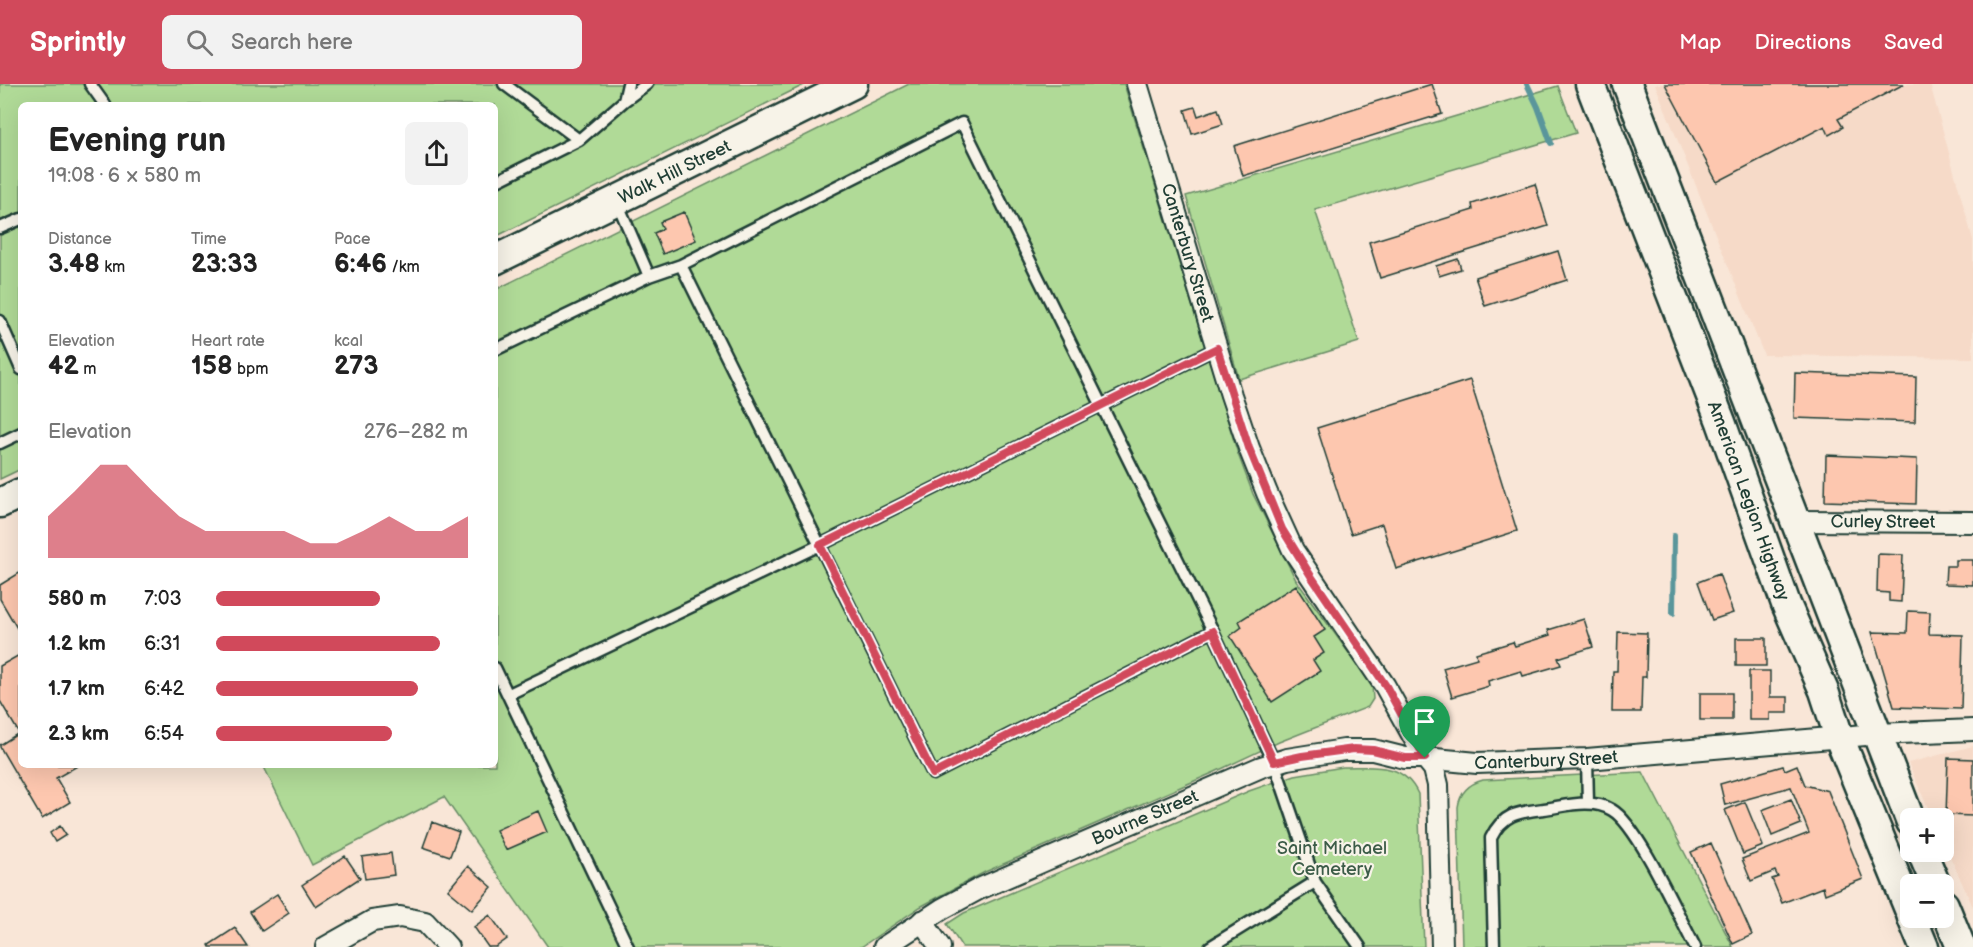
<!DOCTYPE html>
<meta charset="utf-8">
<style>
body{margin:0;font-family:"Balsamiq Sans",sans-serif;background:#f2f2f2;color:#222;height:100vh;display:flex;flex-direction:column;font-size:22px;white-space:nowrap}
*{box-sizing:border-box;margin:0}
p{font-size:20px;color:#767676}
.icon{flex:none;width:33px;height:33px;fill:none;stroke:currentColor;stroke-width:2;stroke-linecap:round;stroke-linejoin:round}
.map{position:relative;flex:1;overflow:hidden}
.details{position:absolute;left:18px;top:18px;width:480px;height:666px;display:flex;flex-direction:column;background:#fff;border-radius:9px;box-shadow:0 6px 24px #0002}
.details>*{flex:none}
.fabs{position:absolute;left:1900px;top:724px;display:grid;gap:12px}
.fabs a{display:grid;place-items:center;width:54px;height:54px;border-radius:9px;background:#fff;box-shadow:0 6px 24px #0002;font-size:30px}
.pin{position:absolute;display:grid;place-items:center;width:51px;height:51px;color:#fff;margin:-62px -26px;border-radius:50% 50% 50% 0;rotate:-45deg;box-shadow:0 0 6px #0007}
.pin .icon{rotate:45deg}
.round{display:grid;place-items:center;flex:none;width:63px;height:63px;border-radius:9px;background:#f2f2f2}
.overview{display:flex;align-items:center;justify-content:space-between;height:102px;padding:0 30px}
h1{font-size:33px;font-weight:800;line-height:45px}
.stats{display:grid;grid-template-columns:repeat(3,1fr);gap:9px;height:102px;padding:6px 30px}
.stats div{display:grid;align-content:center}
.stats b{font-size:26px;font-weight:800}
.stats small{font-size:16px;font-weight:400}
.stats p{font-size:16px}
.chart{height:168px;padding:12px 30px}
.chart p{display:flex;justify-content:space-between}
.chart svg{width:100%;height:108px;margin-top:6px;fill:#d1495b;opacity:.7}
ul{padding:0 30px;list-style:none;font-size:20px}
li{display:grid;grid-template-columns:96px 72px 1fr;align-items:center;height:45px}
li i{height:15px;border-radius:8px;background:#d1495b}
header{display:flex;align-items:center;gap:36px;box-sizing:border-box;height:84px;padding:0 30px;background:#d1495b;color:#fff}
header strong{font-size:28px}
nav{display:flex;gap:33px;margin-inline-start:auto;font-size:21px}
.search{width:420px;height:54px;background:#f2f2f2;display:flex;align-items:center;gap:15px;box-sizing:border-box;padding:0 21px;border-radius:9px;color:#767676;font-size:22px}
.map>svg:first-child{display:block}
</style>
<header>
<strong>Sprintly</strong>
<div class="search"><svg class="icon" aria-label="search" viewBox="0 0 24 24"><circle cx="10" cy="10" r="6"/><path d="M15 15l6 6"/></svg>Search here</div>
<nav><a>Map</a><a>Directions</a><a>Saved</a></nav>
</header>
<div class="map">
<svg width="1973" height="863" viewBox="0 0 1973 863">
<rect width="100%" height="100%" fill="#f9e6d7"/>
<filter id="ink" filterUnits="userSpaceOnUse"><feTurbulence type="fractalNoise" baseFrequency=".0167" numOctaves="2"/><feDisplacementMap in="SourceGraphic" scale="12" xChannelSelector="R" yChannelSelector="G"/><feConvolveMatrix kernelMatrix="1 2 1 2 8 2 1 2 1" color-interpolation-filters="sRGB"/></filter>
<g filter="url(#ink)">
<path fill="#f6dac8" d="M 1655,0 L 1930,0 L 1973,156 L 1973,274 L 1764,271 Z
M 1973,662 L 1973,823 L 1944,759 L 1944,735 L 1933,735 L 1908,679 Z"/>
<path fill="#b0da97" stroke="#688c66" stroke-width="1.5" d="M 0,0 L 806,0 L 495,153 L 495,21 L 21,21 L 21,385 L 0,395 Z
M 909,0 L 1124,0 L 1238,370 L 1253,410 L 1296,496 L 1372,601 L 1373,615 L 1368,623 L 1279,658 L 1215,688 L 985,788 L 920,823 L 861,863 L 548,863 L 444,713 L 312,781 L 263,681 L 495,681 L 495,206 Z
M 1558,2 L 1576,49 L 1315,126 L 1359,258 L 1239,295 L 1186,112 Z
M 1343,683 C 1373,683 1403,677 1418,710 L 1424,863 L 962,863 L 947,840 L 964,829 L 1249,707 L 1295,691 Z
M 1643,688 L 1733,863 L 1462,863 L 1458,723 C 1460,709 1468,700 1483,696 Z"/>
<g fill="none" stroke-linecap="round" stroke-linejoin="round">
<path stroke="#5a969b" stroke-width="6" d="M 1527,0 L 1538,23 L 1551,59
M 1673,529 L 1674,452"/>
</g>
<path fill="#fdc7af" stroke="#1f3d34" stroke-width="1.5" d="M 1432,0 L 1442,30 L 1243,92 L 1234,62 Z
M 1665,0 L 1904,0 L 1838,35 L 1843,43 L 1829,51 L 1825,42 L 1717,98 Z
M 1195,23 L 1198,32 L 1218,25 L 1223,40 L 1192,50 L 1185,26 Z
M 1535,100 L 1548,142 L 1380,194 L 1369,158 L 1473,126 L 1472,120 Z
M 684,128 L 696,156 L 663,170 L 654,149 L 663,145 L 660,138 Z
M 1558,167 L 1567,196 L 1485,222 L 1475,193 Z
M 1458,175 L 1461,185 L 1439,192 L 1436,182 Z
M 1795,289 L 1916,293 L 1915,338 L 1794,334 Z
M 1470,296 L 1517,447 L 1396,485 L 1382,440 L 1351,450 L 1317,344 Z
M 1826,371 L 1917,375 L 1916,420 L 1825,417 Z
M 1878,470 L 1903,471 L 1901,518 L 1889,517 L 1889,509 L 1877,508 Z
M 1956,476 L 1973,476 L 1973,501 L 1945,500 L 1946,482 L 1956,482 Z
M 21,488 L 21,551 L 0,515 L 0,501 Z
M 1719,490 L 1733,529 L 1712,536 L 1698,498 Z
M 1296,501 L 1325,546 L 1314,553 L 1324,569 L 1313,576 L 1320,587 L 1272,618 L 1230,552 L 1242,543 L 1239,537 Z
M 1908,527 L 1930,528 L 1929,550 L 1963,551 L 1961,625 L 1894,623 L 1872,548 L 1907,549 Z
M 1584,535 L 1593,563 L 1558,574 L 1561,581 L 1523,592 L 1521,587 L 1488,597 L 1489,602 L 1452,613 L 1443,584 L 1477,574 L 1476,569 L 1513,558 L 1515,562 L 1550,551 L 1548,546 Z
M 1618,548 L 1647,549 L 1646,593 L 1642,593 L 1641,628 L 1612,628 L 1613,587 L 1617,587 Z
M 1736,554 L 1766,554 L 1766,582 L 1736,582 Z
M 21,570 L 21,681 L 79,681 L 56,694 L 70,718 L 42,735 L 0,663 L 0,661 L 19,649 L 0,617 L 0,582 Z
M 1749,587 L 1770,587 L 1770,613 L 1788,613 L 1788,629 L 1770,629 L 1770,636 L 1749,636 Z
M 1700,609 L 1732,609 L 1732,636 L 1700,636 Z
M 1948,674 L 1973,675 L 1973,732 L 1946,731 Z
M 1797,681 L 1805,701 L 1828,707 L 1863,795 L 1825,810 L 1823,803 L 1782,819 L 1772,795 L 1778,793 L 1775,787 L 1751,797 L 1742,775 L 1809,749 L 1791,703 L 1725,721 L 1720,700 L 1783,682 L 1785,686 Z
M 1791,715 L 1801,740 L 1772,752 L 1762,726 Z
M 1745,718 L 1763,762 L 1743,770 L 1725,726 Z
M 538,727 L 547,748 L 506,766 L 496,746 Z
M 432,738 L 459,748 L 450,772 L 423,763 Z
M 60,742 L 66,751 L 55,758 L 50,749 Z
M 1711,759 L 1752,851 L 1733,860 L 1691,768 Z
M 391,769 L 394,791 L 365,795 L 362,773 Z
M 345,772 L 360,794 L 316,823 L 302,801 Z
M 468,782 L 492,803 L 472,826 L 448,806 Z
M 277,810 L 289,829 L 262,847 L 250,828 Z
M 490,831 L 507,855 L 496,863 L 488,863 L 474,843 Z
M 235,844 L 248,863 L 210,863 L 209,861 Z"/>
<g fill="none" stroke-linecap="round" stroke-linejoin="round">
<defs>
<path id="service" d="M 90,0 L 105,21
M 504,0 L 579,56
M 624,17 L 628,0
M 495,98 L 579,56 L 624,17 L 647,0
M 617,118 L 649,192
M 0,144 L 21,135
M 681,181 L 933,690 L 1213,547
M 0,237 L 21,285
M 495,266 L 649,192 L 681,181 L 962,39 L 1213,547 L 1274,678 L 1315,798 L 1360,863
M 0,359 L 21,349
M 495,584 L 628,863
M 509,610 L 820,461 L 1217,264
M 1587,675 L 1588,719
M 1210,863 L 1315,798
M 1494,863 L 1491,754 C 1503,729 1519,728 1544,725 C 1566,722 1592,714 1612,726 C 1638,741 1679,833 1695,863"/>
<g id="minor">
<path id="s1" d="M 1137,0 L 1231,311 L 1249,364 L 1267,409 L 1293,466 L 1385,602 L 1425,674 L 1477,679 L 1587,675 L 1877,650 L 1973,646"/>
<path id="s2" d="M 1795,437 L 1973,438"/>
<path d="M 922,837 L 940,863"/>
<path d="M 326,863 L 372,837 L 400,833 L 425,838 L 448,863"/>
<path id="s3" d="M 884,863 L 942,825 L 979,805 L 1261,683 L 1287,675 L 1344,666 L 1373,666 L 1405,674 L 1425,674 L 1434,685 L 1438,701 L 1442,863"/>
</g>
<g id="secondary">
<path id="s4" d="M 1590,0 L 1721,338 L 1786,520 L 1824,607 L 1839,653 L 1911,830"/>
<path d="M 1627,0 L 1911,738"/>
<path id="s5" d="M 495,176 L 853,0"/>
<path d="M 0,419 L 21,409"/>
<path d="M 1922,768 L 1936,801"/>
<path d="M 1944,821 L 1961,863"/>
<path d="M 1912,834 L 1924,863"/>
</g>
</defs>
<use href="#service" stroke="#1f3d34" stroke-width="15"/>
<use href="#minor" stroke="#1f3d34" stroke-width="24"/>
<use href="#secondary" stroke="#1f3d34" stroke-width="33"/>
<use href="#service" stroke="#f7f3e8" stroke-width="10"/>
<use href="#minor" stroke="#f7f3e8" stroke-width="20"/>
<use href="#secondary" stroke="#f7f3e8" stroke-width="28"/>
</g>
</g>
<g fill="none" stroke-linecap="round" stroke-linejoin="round" filter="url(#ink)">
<defs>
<path id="route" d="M 1217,264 L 1249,364 L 1282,445 L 1311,492 L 1386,602 L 1425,674 L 1405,674 L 1373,666 L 1354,665 L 1302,672 L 1274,678 L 1213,547 L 933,690 L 820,461 Z"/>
</defs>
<use href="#route" stroke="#fff" stroke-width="12"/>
<use href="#route" stroke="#d1495b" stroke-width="8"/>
</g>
<g text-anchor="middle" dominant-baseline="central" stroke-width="4.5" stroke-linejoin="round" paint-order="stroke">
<g font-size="18" fill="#1f3d34" stroke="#f7f3e8">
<text stroke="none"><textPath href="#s5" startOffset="200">Walk Hill Street</textPath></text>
<text stroke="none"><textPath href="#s1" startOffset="176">Canterbury Street</textPath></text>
<text stroke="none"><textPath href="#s4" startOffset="446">American Legion Highway</textPath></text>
<text stroke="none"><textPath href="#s2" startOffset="88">Curley Street</textPath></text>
<text stroke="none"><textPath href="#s1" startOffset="860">Canterbury Street</textPath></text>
<text stroke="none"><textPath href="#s3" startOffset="292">Bourne Street</textPath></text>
</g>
<g font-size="18" fill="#3c5c48" stroke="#f7f3e8">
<text x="1332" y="764">Saint Michael<tspan x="1332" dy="21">Cemetery</tspan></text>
</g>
</g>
</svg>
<div class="fabs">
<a>+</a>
<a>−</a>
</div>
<div class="pin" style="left:1425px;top:674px;background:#1e9e55"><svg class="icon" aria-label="arrive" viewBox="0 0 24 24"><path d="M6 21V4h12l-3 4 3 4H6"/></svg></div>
<section class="details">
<div class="overview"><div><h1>Evening run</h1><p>19:08 · 6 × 580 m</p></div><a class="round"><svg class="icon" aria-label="share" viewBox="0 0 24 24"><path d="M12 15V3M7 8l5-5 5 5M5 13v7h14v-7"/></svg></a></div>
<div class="stats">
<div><p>Distance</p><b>3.48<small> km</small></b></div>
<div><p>Time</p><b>23:33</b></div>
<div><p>Pace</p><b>6:46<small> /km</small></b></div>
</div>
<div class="stats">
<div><p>Elevation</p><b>42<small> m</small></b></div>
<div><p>Heart rate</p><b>158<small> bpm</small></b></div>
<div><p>kcal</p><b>273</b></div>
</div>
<div class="chart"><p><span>Elevation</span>276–282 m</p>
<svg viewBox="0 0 160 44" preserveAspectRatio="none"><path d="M0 44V27L10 17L20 6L30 6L40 17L50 27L60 33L70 33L80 33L90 33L100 38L110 38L120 33L130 27L140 33L150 33L160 27V44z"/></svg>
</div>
<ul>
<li><b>580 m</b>7:03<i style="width:65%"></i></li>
<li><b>1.2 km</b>6:31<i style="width:89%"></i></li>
<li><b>1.7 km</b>6:42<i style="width:80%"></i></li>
<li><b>2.3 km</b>6:54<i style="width:70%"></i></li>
</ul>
</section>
</div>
